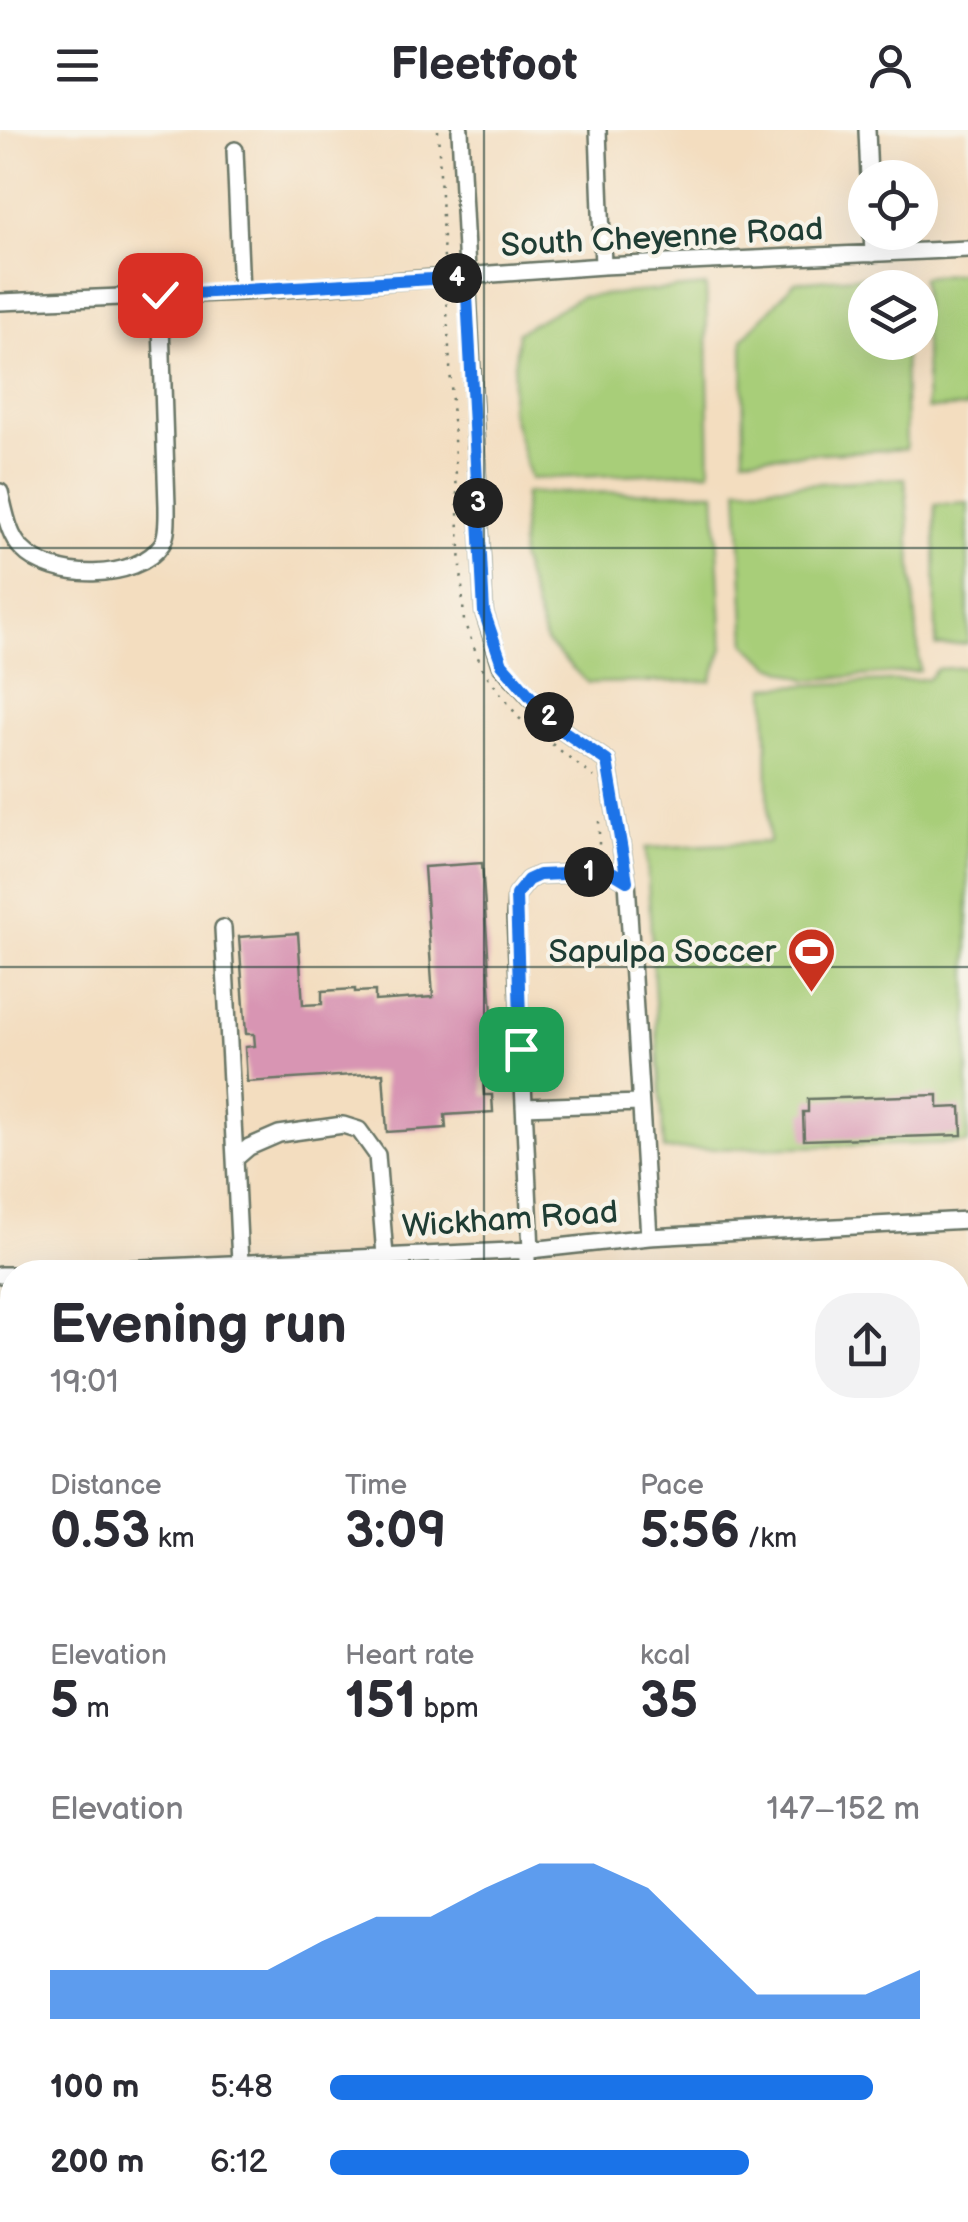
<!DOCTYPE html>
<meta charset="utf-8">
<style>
body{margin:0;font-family:"Balsamiq Sans",sans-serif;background:#f2f2f3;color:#2b2b33;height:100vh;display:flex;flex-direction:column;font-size:38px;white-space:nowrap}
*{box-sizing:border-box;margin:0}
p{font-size:32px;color:#7c7c81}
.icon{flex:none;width:55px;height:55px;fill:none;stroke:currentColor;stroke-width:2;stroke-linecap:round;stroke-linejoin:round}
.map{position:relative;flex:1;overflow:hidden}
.panel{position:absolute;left:0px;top:1130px;width:970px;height:962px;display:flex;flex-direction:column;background:#fff;border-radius:40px 40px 0 0;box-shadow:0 10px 40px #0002}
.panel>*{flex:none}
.buttons{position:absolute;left:848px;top:30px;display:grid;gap:20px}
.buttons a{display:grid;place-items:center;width:90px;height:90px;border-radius:50%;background:#fff;box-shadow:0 10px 40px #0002;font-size:50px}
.pin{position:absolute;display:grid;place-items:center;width:85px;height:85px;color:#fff;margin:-42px;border-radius:20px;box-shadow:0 5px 15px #0006}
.km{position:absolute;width:50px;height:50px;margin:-25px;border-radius:50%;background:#222;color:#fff;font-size:28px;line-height:50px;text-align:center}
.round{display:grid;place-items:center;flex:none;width:105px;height:105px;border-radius:40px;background:#f2f2f3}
.summary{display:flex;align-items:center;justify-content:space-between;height:170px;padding:0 50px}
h1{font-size:55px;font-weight:800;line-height:75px}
.stats{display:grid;grid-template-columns:repeat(3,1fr);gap:15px;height:170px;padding:10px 50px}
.stats div{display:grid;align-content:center}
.stats b{font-size:50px;font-weight:800}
.stats small{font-size:28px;font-weight:400}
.stats p{font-size:28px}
.chart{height:280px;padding:20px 50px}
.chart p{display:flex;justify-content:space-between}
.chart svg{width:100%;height:180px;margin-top:10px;fill:#1a73e8;opacity:.7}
ul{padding:0 50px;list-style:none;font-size:32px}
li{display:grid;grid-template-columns:160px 120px 1fr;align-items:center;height:75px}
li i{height:25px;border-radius:12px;background:#1a73e8}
header{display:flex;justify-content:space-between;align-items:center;height:130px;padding:0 50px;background:#fff;font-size:45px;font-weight:800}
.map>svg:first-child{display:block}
</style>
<header><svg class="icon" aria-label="menu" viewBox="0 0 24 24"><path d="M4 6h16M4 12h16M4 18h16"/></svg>Fleetfoot<svg class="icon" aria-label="person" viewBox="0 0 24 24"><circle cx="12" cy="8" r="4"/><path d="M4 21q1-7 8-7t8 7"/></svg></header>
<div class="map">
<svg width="968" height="2092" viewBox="0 0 968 2092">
<rect width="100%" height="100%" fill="#f7f3e8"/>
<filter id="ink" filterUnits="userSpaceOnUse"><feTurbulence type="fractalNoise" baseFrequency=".01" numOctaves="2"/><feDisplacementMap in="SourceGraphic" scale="20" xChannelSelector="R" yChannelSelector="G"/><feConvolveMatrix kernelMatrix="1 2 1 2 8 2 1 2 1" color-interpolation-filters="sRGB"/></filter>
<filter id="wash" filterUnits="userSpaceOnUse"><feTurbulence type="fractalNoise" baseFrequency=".0048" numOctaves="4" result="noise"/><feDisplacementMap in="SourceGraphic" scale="40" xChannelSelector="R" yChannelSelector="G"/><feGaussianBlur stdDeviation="2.25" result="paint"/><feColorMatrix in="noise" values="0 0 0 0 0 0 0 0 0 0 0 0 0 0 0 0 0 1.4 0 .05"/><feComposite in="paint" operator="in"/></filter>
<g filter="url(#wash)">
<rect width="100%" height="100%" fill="#f3ddbf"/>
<path fill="#a8ce79" stroke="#648656" stroke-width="2.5" d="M 968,142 L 968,277 L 927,279 L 922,147 Z
M 902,143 L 902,157 L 865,158 L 865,212 L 904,213 L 906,319 L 744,327 L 743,209 L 795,152 Z
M 706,156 L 710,341 L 530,349 L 510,278 L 518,202 L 580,167 Z
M 905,348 L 920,541 L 808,550 L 772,536 L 746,514 L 738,358 Z
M 715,362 L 723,518 L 711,551 L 588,553 L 546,512 L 520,427 L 525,363 Z
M 968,373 L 968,513 L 936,516 L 935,375 Z
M 968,537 L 968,1013 L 664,1020 L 646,718 L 769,712 L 766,557 L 928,549 L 937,539 Z"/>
<g id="blocks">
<path fill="#d895b3" d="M 482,733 L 493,899 L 483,900 L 485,938 L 482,939 L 484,965 L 492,965 L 493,982 L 445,985 L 446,998 L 387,1002 L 383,943 L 247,952 L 245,917 L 255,916 L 254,904 L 246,904 L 239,807 L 298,803 L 303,875 L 322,874 L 322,861 L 355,859 L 355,862 L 375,861 L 375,871 L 433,867 L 424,737 Z
M 938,965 L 938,978 L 961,977 L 962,1005 L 804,1010 L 803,982 L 808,982 L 808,969 Z
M 958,1288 L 968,1288 L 968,1316 L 958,1316 Z
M 964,1634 L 968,1638 L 968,1680 L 958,1670 L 958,1641 Z"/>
</g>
</g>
<g filter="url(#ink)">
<use href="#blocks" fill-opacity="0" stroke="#697565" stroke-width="2.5"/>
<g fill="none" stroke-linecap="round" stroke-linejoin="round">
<defs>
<path id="minor" d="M 460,0 L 484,482 L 501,535 L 556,596 L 607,631 L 627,751
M 598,0 L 603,136
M 867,0 L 869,48
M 235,20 L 241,162
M 872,102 L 873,124
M 0,172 L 241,162 L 603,136 L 968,119
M 0,362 C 5,381 8,405 22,419 C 52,451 137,452 162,414 C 168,405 167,388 167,376 L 160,165
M 223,798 L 235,1029
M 524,977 L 640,973
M 527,1120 L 527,1142
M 531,1120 L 515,787 L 516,765 L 528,750 L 539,745 L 612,742 L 627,751 L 649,1107
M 240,1133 L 235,1029 L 249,1017 L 279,1004 L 343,995 L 359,1000 L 377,1025 L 385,1126
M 56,1142 L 531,1120 L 649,1107 L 968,1090
M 0,1145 L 12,1145
M 958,1240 L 968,1239
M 0,1345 L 12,1345
M 958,1583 L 968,1572
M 814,2080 L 814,2092"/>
</defs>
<use href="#minor" stroke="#697565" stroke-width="20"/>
<path stroke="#697565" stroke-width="2.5" stroke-dasharray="2.5 8" stroke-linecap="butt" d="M 438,0 L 444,130
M 446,163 L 464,492 L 483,540 L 519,588 L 594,647
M 599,725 L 599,688"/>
<use href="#minor" stroke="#fff" stroke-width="15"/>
</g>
</g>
<g fill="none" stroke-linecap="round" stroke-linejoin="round" filter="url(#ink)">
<defs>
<path id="route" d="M 160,165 L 466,147 L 484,482 L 502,534 L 556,596 L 607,631 L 627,751 L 612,742 L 539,745 L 528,750 L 516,765 L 521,919"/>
</defs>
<use href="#route" stroke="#fff" stroke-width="20"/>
<use href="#route" stroke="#1a73e8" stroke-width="12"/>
</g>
<path fill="none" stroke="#1f3d34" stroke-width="2.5" stroke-opacity="0.55" d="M 484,0 L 484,1142M 0,418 L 968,418M 0,837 L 968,837M 0,1255 L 12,1255M 958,1255 L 968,1255M 0,1674 L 12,1674M 958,1674 L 968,1674M 484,2080 L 484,2092"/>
<defs>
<symbol id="stadium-pin" viewBox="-11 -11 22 30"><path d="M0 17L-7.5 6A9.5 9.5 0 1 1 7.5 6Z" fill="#c8321e" stroke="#f7f3e8"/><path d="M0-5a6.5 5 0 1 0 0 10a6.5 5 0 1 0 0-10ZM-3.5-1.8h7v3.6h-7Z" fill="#fff"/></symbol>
</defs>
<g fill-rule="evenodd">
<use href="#stadium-pin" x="784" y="794" width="55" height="75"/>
</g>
<g text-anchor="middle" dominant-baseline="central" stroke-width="8" stroke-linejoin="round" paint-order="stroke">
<g font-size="32" fill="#1f3d34" stroke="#f7f3e8">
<text transform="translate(662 108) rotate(-3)">South Cheyenne Road</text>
<text transform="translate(510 1090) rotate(-4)">Wickham Road</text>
</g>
<g font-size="32" fill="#1f3d34" stroke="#f7f3e8" text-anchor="end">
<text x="776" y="822">Sapulpa Soccer</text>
</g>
</g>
</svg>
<div class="buttons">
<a><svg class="icon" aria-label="locate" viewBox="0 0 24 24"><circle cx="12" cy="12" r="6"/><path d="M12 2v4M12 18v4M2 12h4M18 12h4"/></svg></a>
<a><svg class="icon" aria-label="layers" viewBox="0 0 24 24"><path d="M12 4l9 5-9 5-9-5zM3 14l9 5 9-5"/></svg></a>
</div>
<div class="pin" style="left:521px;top:919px;background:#1e9e55"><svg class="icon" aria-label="arrive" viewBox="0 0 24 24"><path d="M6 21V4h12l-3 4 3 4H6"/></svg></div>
<div class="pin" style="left:160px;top:165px;background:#d93025"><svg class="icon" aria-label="check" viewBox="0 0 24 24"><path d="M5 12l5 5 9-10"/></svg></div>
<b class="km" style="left:589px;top:742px">1</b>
<b class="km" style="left:549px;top:587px">2</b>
<b class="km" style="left:478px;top:373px">3</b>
<b class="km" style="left:457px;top:148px">4</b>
<section class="panel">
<div class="summary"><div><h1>Evening run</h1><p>19:01</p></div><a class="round"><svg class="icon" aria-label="share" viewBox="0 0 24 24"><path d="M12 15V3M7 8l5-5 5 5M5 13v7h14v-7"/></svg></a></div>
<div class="stats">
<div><p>Distance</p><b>0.53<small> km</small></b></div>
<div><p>Time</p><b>3:09</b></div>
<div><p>Pace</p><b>5:56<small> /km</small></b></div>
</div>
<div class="stats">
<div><p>Elevation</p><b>5<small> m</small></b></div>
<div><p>Heart rate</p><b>151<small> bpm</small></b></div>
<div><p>kcal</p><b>35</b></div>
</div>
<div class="chart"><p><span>Elevation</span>147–152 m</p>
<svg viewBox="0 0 160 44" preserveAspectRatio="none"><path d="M0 44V32L10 32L20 32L30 32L40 32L50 25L60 19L70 19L80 12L90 6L100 6L110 12L120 25L130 38L140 38L150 38L160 32V44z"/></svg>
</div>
<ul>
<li><b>100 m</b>5:48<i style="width:92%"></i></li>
<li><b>200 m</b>6:12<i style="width:71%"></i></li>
</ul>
</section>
</div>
